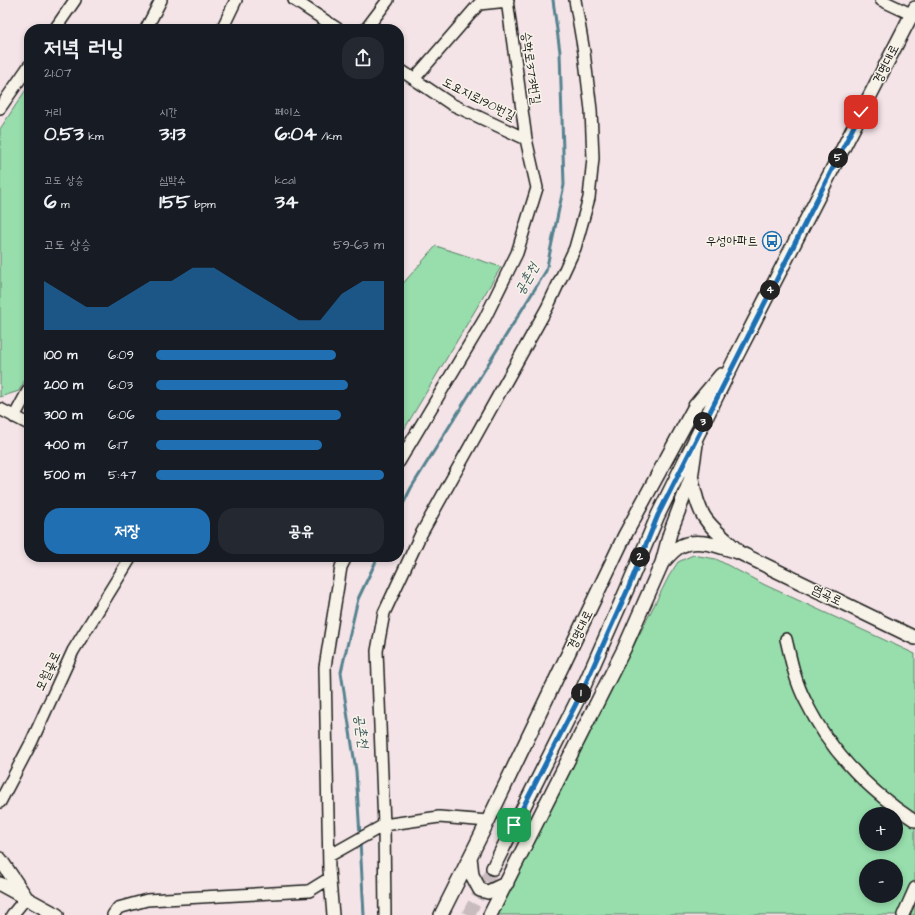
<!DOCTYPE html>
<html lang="ko">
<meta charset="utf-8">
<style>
body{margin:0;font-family:"Architects Daughter","Poor Story",sans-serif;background:#242831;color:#f1f3f6;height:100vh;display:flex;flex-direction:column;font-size:15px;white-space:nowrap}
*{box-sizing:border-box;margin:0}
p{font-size:13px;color:#9ea1a6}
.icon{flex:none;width:22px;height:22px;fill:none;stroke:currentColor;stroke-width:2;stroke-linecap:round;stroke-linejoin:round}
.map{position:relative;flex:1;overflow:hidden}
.side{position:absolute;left:24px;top:24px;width:380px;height:538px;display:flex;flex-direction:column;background:#171b24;border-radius:16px;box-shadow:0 2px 6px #0003}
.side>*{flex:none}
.fabs{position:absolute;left:859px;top:807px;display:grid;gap:8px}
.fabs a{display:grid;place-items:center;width:44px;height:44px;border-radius:50%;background:#171b24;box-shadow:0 2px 6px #0003;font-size:20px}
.pin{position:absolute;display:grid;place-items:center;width:34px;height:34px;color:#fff;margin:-17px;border-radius:8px;box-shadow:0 2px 6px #0006}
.km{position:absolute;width:20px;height:20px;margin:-10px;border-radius:50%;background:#222;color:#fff;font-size:11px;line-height:20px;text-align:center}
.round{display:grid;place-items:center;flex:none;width:42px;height:42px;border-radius:16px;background:#242831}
.head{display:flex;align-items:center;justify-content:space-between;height:68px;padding:0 20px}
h1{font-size:22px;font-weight:700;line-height:30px}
.stats{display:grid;grid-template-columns:repeat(3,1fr);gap:6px;height:68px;padding:4px 20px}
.stats div{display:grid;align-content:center}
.stats b{font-size:20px;font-weight:700}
.stats small{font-size:11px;font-weight:400}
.stats p{font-size:11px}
.chart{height:112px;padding:8px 20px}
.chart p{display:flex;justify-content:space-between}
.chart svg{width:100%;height:72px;margin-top:4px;fill:#1f6fb2;opacity:.7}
.cta{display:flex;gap:8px;margin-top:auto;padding:8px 20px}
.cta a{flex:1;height:46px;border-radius:16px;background:#1f6fb2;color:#fff;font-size:16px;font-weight:700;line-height:46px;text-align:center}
.cta a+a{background:#242831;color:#f1f3f6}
ul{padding:0 20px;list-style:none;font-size:13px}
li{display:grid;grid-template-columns:64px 48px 1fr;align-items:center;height:30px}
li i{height:10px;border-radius:5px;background:#1f6fb2}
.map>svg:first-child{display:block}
</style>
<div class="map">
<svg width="915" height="915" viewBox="0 0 915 915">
<rect width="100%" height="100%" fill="#f4e4e8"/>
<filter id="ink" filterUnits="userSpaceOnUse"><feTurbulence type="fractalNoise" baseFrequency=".025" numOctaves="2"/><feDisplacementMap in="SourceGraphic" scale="8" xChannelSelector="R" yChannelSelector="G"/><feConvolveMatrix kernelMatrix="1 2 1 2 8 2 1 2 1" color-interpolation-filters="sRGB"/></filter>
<g filter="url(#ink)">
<path fill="#97deac" stroke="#5a7d64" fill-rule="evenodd" d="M 29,85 L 29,372 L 19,391 L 0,397 L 0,129 Z
M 436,246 L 501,267 L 399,438 L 399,288 Z
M 693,555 L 716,559 L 765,585 L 915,654 L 915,915 L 497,915 L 669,576 L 678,562 ZM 866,814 L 896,814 L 896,844 L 866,844 ZM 866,866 L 896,866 L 896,896 L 866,896 Z"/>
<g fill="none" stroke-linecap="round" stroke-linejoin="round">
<path stroke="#55828e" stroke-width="3" d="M 399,512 L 411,488 L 546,271 L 564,185 L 560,52 L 553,0
M 360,836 L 356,771 L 341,672 L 358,599 L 378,557
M 360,841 L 364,915"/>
<path stroke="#c9bcbf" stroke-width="13" stroke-dasharray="13 6" stroke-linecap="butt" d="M 468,915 L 493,868"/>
<defs>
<path id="minor" d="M 294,0 L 338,29
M 881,0 L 915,16
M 55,29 L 75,0
M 146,29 L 161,0
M 222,29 L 236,0
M 366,29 L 388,0
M 399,69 L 451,104 L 526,139
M 414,79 L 479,4 L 508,1
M 0,108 L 29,66
M 0,409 L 29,424
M 14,417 L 29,389
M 399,462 L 485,318 L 517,253 L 537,188 L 526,139 L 507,0
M 786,639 C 791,660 795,681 805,700 C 829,750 869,791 915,821
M 0,802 L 31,743 L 73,651 L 131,557
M 329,856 L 384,825 L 439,817 L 488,821
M 12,915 L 26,898
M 113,915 L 118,908 L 147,900 L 309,891 L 330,878
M 333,915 L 329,869 L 325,667 L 341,567 L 346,557
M 385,915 L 384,825 L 377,651 L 384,613 L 420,536 L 547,308 L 575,248 L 589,198 L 593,158 L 591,110 L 584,52 L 575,0
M 903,915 L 915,888"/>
<path id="major" d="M 692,479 C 699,519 707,523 736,549
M 662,563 C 668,557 674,549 681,546 C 698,537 721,547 738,552 L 915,638
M 470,857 L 472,875 L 480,890 L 488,892 L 507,883
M 0,859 L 25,896
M 493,868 L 580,695 L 627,589 L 658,515 L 737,355 L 915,8
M 0,884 L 57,915
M 441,915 L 488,821 L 625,535 L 695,406 L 721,375
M 490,915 L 624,649 L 662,563 L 670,533 L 691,478 L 696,444"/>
</defs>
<use href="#minor" stroke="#1c1c1c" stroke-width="14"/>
<use href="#major" stroke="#1c1c1c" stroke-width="16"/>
<use href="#minor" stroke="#f7f3e8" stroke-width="11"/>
<use href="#major" stroke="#f7f3e8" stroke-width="13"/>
</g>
</g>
<g fill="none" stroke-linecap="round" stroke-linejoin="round" filter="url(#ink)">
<defs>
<path id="route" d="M 514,825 L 580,696 L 628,589 L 658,515 L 861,112"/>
</defs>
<use href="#route" stroke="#fff" stroke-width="8"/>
<use href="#route" stroke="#1f6fb2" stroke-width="5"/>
</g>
<defs>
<symbol id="bus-ring" viewBox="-11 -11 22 22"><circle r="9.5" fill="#f7f3e8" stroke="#1f6fb2" stroke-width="1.5"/><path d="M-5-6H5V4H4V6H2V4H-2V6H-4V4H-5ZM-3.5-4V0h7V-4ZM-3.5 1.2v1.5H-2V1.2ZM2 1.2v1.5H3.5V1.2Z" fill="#1f6fb2"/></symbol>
</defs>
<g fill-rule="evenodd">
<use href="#bus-ring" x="761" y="230" width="22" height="22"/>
</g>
<g text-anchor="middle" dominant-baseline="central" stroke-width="3" stroke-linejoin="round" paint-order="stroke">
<g font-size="13" fill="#1c1c1c" stroke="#f7f3e8">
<text transform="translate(886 64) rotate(-63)">경명대로</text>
<text transform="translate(531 68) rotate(82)">승학로373번길</text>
<text transform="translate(479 99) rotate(27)">도요지로190번길</text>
<text transform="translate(827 595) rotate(26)">염곡로</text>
<text transform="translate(580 630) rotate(-64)">경명대로</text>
<text transform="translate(48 671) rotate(-65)">모월곶로</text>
</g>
<g font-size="13" fill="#1c1c1c" stroke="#f7f3e8" text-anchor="end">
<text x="758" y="241">우성아파트</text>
</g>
<g font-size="14" font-style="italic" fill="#3d585e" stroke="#f7f3e8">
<text transform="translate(527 279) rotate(-61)">공촌천</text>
<text transform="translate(361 731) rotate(82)">공촌천</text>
</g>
</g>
</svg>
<div class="fabs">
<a>+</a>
<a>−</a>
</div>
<div class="pin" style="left:514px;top:825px;background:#1e9e55"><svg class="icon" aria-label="arrive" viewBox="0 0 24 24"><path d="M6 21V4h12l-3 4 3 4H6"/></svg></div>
<div class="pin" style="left:861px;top:112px;background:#d93025"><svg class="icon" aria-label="check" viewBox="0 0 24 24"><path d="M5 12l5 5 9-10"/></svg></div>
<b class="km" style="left:581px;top:693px">1</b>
<b class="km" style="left:640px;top:557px">2</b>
<b class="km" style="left:703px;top:422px">3</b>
<b class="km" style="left:770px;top:290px">4</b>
<b class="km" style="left:838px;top:158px">5</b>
<section class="side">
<div class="head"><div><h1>저녁 러닝</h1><p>21:07</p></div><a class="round"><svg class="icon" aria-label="share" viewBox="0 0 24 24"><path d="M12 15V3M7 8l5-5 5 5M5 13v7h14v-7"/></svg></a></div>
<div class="stats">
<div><p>거리</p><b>0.53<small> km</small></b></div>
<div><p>시간</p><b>3:13</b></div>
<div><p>페이스</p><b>6:04<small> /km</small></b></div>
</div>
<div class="stats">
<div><p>고도 상승</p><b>6<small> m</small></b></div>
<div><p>심박수</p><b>155<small> bpm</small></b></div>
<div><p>kcal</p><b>34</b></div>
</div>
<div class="chart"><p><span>고도 상승</span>59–63 m</p>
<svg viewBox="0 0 160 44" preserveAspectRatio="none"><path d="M0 44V14L10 22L20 30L30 30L40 22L50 14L60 14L70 6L80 6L90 14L100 22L110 30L120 38L130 38L140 22L150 14L160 14V44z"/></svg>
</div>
<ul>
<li><b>100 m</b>6:09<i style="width:79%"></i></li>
<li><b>200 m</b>6:03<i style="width:84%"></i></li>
<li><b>300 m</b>6:06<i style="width:81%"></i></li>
<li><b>400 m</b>6:17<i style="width:73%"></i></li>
<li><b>500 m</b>5:47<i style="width:100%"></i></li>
</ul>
<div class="cta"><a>저장</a><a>공유</a></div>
</section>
</div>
